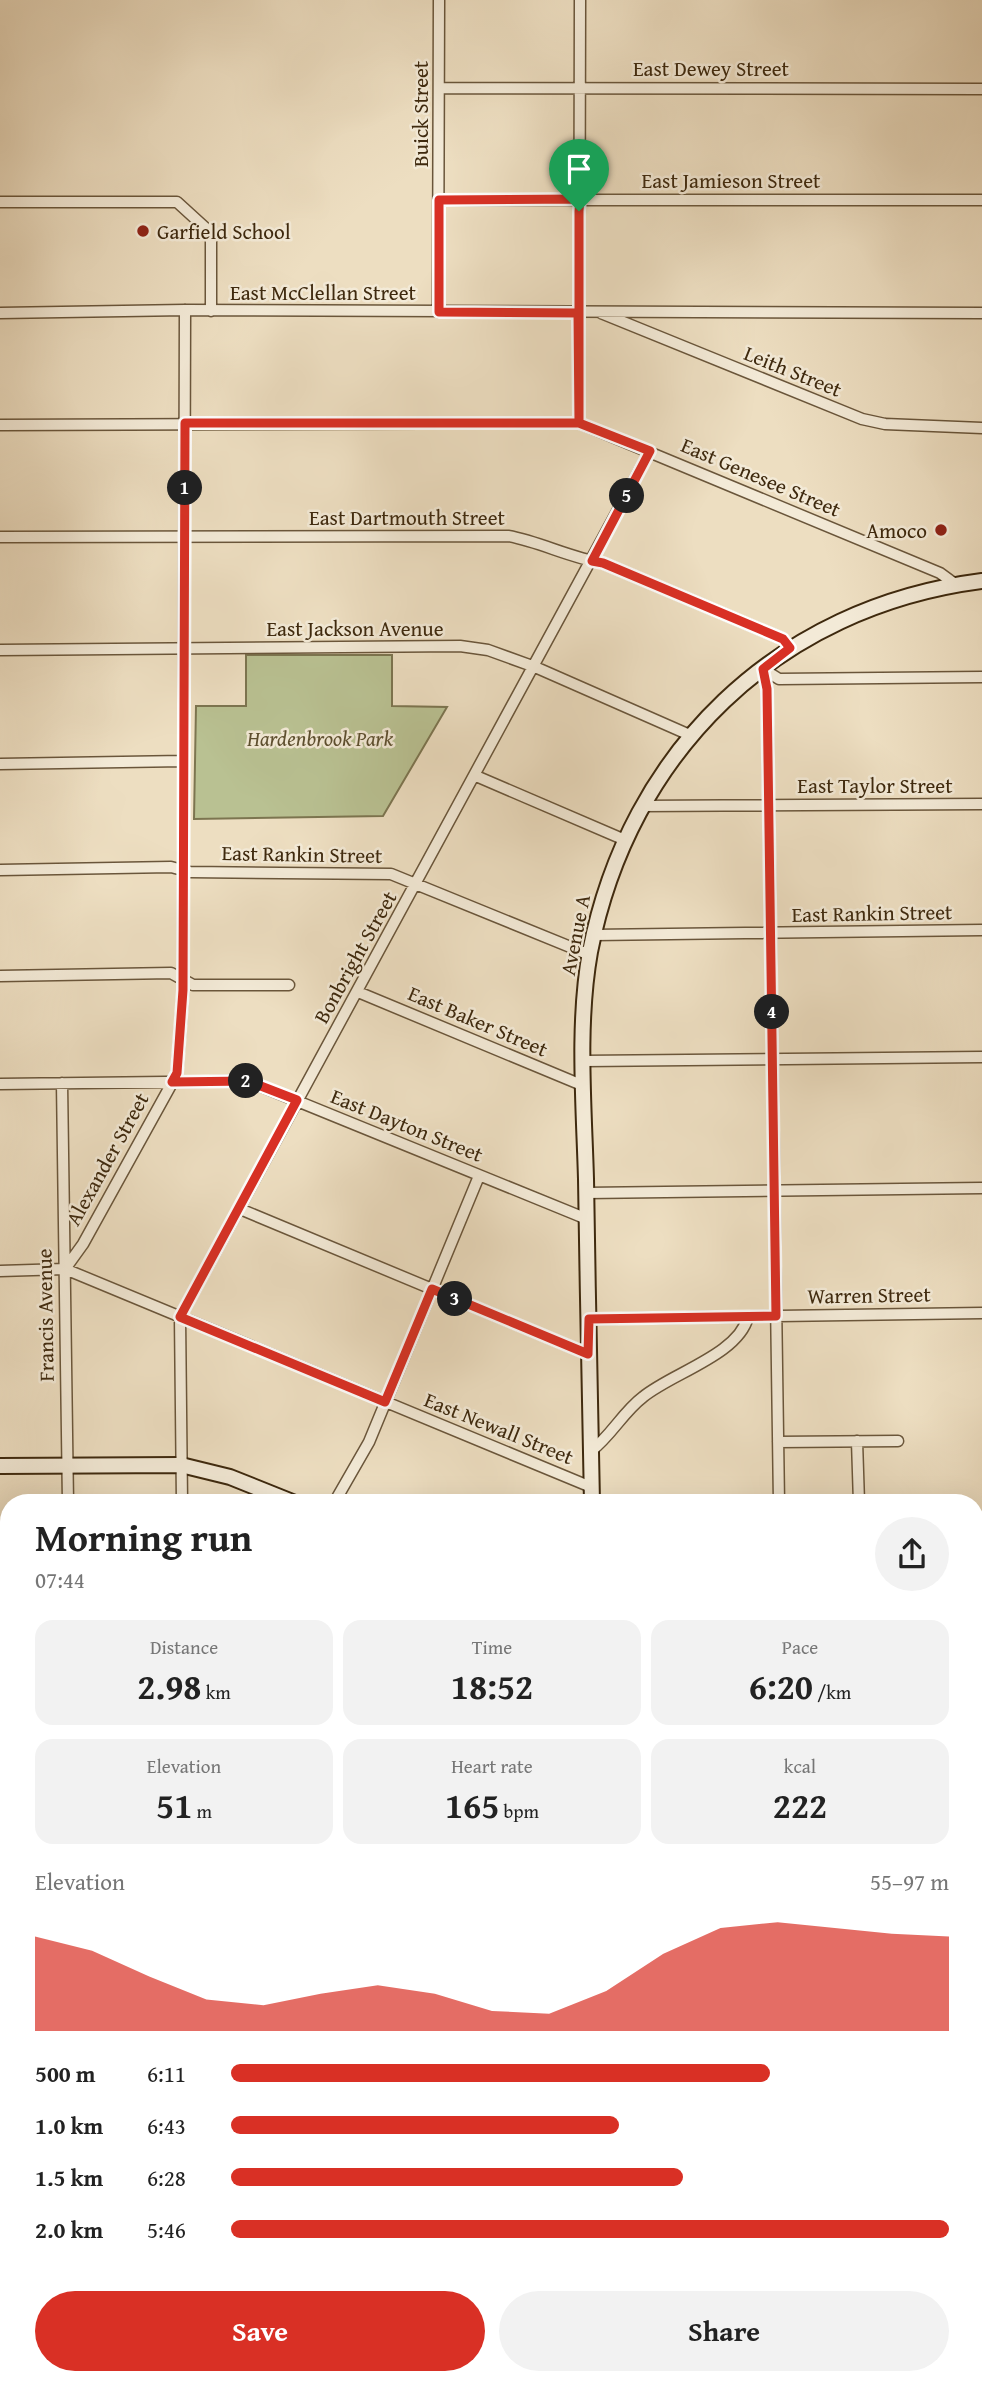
<!DOCTYPE html>
<meta charset="utf-8">
<style>
body{margin:0;font-family:"Gentium Book Plus",serif;background:#f2f2f2;color:#222;height:100vh;display:flex;flex-direction:column;font-size:26px;white-space:nowrap}
*{box-sizing:border-box;margin:0}
p{font-size:23px;color:#767676}
.icon{flex:none;width:38px;height:38px;fill:none;stroke:currentColor;stroke-width:2;stroke-linecap:round;stroke-linejoin:round}
.map{position:relative;flex:1;overflow:hidden}
.details{position:absolute;left:0px;top:1494px;width:984px;height:891px;display:flex;flex-direction:column;background:#fff;border-radius:28px 28px 0 0;box-shadow:0 7px 28px #0002}
.details>*{flex:none}
.pin{position:absolute;display:grid;place-items:center;width:60px;height:60px;color:#fff;margin:-72px -30px;border-radius:50% 50% 50% 0;rotate:-45deg;box-shadow:0 0 7px #0007}
.pin .icon{rotate:45deg}
.km{position:absolute;width:35px;height:35px;margin:-18px;border-radius:50%;background:#222;color:#fff;font-size:19px;line-height:35px;text-align:center}
.round{display:grid;place-items:center;flex:none;width:74px;height:74px;border-radius:37px;background:#f2f2f2}
.overview{display:flex;align-items:center;justify-content:space-between;height:119px;padding:0 35px}
h1{font-size:38px;font-weight:700;line-height:52px}
.metrics{display:grid;grid-template-columns:repeat(3,1fr);gap:10px;height:119px;padding:7px 35px}
.metrics div{display:grid;align-content:center;border-radius:18px;background:#f2f2f2;text-align:center}
.metrics b{font-size:35px;font-weight:700}
.metrics small{font-size:19px;font-weight:400}
.metrics p{font-size:19px}
.chart{height:196px;padding:14px 35px}
.chart p{display:flex;justify-content:space-between}
.chart svg{width:100%;height:126px;margin-top:7px;fill:#d93025;opacity:.7}
.button{display:flex;gap:14px;margin-top:auto;padding:14px 35px}
.button a{flex:1;height:80px;border-radius:42px;background:#d93025;color:#fff;font-size:28px;font-weight:700;line-height:80px;text-align:center}
.button a+a{background:#f2f2f2;color:#222}
ul{padding:0 35px;list-style:none;font-size:23px}
li{display:grid;grid-template-columns:112px 84px 1fr;align-items:center;height:52px}
li i{height:18px;border-radius:9px;background:#d93025}
.map>svg:first-child{display:block}
</style>
<div class="map">
<svg width="982" height="2385" viewBox="0 0 982 2385">
<rect width="100%" height="100%" fill="#eddec1"/>
<filter id="stains"><feTurbulence type="fractalNoise" baseFrequency=".00286" numOctaves="4"/><feColorMatrix values="0 0 0 0 .2 0 0 0 0 .09 0 0 0 0 .02 0 0 0 .5 -.17"/></filter>
<radialGradient id="worn" r=".72"><stop offset=".6" stop-color="#630" stop-opacity="0"/><stop offset="1" stop-color="#630" stop-opacity=".3"/></radialGradient>
<path fill="#b9c192" stroke="#7c7550" stroke-width="2" d="M 246,655 L 392,655 L 392,706 L 447,707 L 383,816 L 194,819 L 196,706 L 246,706 Z
M 975,1585 L 982,1590 L 982,1656 L 975,1657 Z
M 975,1738 L 982,1738 L 982,1837 L 975,1837 Z
M 975,1988 L 982,1988 L 982,2111 L 975,2111 Z
M 975,2277 L 982,2277 L 982,2334 L 975,2334 Z
M 211,2377 L 249,2377 L 249,2385 L 211,2385 Z
M 274,2377 L 274,2376 L 364,2377 L 364,2385 L 274,2385 Z
M 615,2377 L 678,2377 L 678,2385 L 615,2385 Z
M 936,2377 L 936,2385 L 756,2385 L 756,2376 Z"/>
<g fill="none" stroke-linecap="round" stroke-linejoin="round">
<defs>
<path id="street" d="M 439,88 L 982,89
M 439,200 L 982,200
M 0,202 L 177,202 L 211,233 L 211,311
M 438,312 L 439,0
M 0,313 L 185,310 L 982,313
M 601,313 L 862,419 L 885,424 L 982,428
M 579,423 L 580,0
M 0,425 L 579,423 L 940,573 L 955,584
M 0,537 L 508,536 C 541,542 570,558 603,563 L 783,639 L 790,647
M 0,650 L 460,646 L 488,650 L 535,667 L 692,736
M 763,669 L 767,689 L 779,1503
M 763,669 L 779,679 L 982,677
M 0,764 L 183,761
M 476,776 L 625,840
M 642,806 L 982,804
M 0,870 L 171,867 L 190,872 L 391,874 L 590,955
M 594,935 L 982,930
M 0,976 L 171,973 L 193,985 L 289,985
M 358,992 L 584,1086
M 584,1061 L 982,1057
M 62,1083 L 68,1503
M 0,1084 L 248,1081 L 587,1219
M 586,1193 L 982,1188
M 240,1209 L 588,1354
M 65,1269 L 83,1244 L 177,1074 L 183,991 L 185,310
M 0,1271 L 65,1269 L 591,1487
M 588,1319 L 982,1313
M 857,1441 L 859,1503
M 778,1442 L 898,1441
M 591,1451 C 611,1436 623,1412 643,1397 C 672,1373 738,1355 748,1317
M 182,1503 L 180,1317 L 650,451
M 334,1503 L 369,1442 L 479,1176
M 0,1642 L 9,1642
M 975,1850 L 982,1850
M 0,1896 L 9,1896
M 975,1976 L 982,1976
M 0,2092 L 9,2076
M 975,2123 L 982,2123
M 0,2151 L 9,2151
M 975,2264 L 982,2264
M 0,2280 L 9,2280
M 481,2376 L 481,2385
M 742,2376 L 742,2385
M 35,2385 L 49,2380 L 197,2378
M 396,2385 L 396,2376
M 601,2385 L 601,2376"/>
<path id="secondary" d="M 0,1466 L 181,1465 L 230,1477 L 295,1503
M 592,1503 C 589,1395 588,1287 586,1179 C 584,1107 577,1024 590,952 C 629,751 778,607 982,581
M 975,1569 L 982,1572
M 0,2342 L 9,2356
M 21,2376 L 26,2385"/>
</defs>
<use href="#street" stroke="#6a563b" stroke-width="13"/>
<use href="#secondary" stroke="#3e290e" stroke-width="18"/>
<use href="#street" stroke="#f3ead7" stroke-width="10"/>
<use href="#secondary" stroke="#f3ead7" stroke-width="14"/>
</g>
<g fill="none" stroke-linecap="round" stroke-linejoin="round">
<defs>
<path id="route" d="M 579,211 L 579,423 L 185,423 L 183,990 L 177,1073 L 172,1082 L 248,1081 L 297,1100 L 180,1317 L 385,1402 L 432,1289 L 588,1354 L 589,1319 L 776,1316 L 767,689 L 763,669 L 790,648 L 783,639 L 603,563 L 592,561 L 650,451 L 579,423 L 578,313 L 439,312 L 439,200 L 580,199 L 579,211"/>
</defs>
<use href="#route" stroke="#fff" stroke-width="14"/>
<use href="#route" stroke="#d93025" stroke-width="9"/>
</g>
<g fill="#8f2418" stroke="#f3ead7" stroke-width="2.5">
<circle cx="143" cy="231" r="7"/>
<circle cx="941" cy="530" r="7"/>
</g>
<g text-anchor="middle" dominant-baseline="central" stroke-width="5" stroke-linejoin="round" paint-order="stroke">
<g font-size="21" fill="#3e290e" stroke="#f3ead7">
<text x="711" y="68">East Dewey Street</text>
<text transform="translate(420 114) rotate(-90)">Buick Street</text>
<text x="731" y="180">East Jamieson Street</text>
<text x="323" y="292">East McClellan Street</text>
<text transform="translate(793 371) rotate(22)">Leith Street</text>
<text transform="translate(761 477) rotate(23)">East Genesee Street</text>
<text x="407" y="517">East Dartmouth Street</text>
<text x="355" y="628">East Jackson Avenue</text>
<text x="875" y="785">East Taylor Street</text>
<text transform="translate(302 854) rotate(1)">East Rankin Street</text>
<text transform="translate(872 913) rotate(-1)">East Rankin Street</text>
<text transform="translate(575 935) rotate(-79)">Avenue A</text>
<text transform="translate(355 957) rotate(-61)">Bonbright Street</text>
<text transform="translate(478 1021) rotate(23)">East Baker Street</text>
<text transform="translate(407 1125) rotate(22)">East Dayton Street</text>
<text transform="translate(107 1159) rotate(-61)">Alexander Street</text>
<text transform="translate(869 1295) rotate(-1)">Warren Street</text>
<text transform="translate(45 1315) rotate(-91)">Francis Avenue</text>
<text transform="translate(499 1428) rotate(22)">East Newall Street</text>
</g>
<g font-size="21" fill="#3e290e" stroke="#f3ead7" text-anchor="start">
<text x="157" y="231">Garfield School</text>
<text x="927" y="530" text-anchor="end">Amoco</text>
</g>
<g font-size="21" font-style="italic" fill="#5d4f2f" stroke="#f3ead7">
<text x="320" y="738">Hardenbrook Park</text>
</g>
</g>
<rect width="100%" height="100%" filter="url(#stains)"/>
<rect width="100%" height="100%" fill="url(#worn)"/>
</svg>
<div class="pin" style="left:579px;top:211px;background:#1e9e55"><svg class="icon" aria-label="arrive" viewBox="0 0 24 24"><path d="M6 21V4h12l-3 4 3 4H6"/></svg></div>
<b class="km" style="left:185px;top:488px">1</b>
<b class="km" style="left:246px;top:1081px">2</b>
<b class="km" style="left:455px;top:1299px">3</b>
<b class="km" style="left:772px;top:1012px">4</b>
<b class="km" style="left:627px;top:496px">5</b>
<section class="details">
<div class="overview"><div><h1>Morning run</h1><p>07:44</p></div><a class="round"><svg class="icon" aria-label="share" viewBox="0 0 24 24"><path d="M12 15V3M7 8l5-5 5 5M5 13v7h14v-7"/></svg></a></div>
<div class="metrics">
<div><p>Distance</p><b>2.98<small> km</small></b></div>
<div><p>Time</p><b>18:52</b></div>
<div><p>Pace</p><b>6:20<small> /km</small></b></div>
</div>
<div class="metrics">
<div><p>Elevation</p><b>51<small> m</small></b></div>
<div><p>Heart rate</p><b>165<small> bpm</small></b></div>
<div><p>kcal</p><b>222</b></div>
</div>
<div class="chart"><p><span>Elevation</span>55–97 m</p>
<svg viewBox="0 0 160 44" preserveAspectRatio="none"><path d="M0 44V11L10 16L20 25L30 33L40 35L50 31L60 28L70 31L80 37L90 38L100 30L110 17L120 8L130 6L140 8L150 10L160 11V44z"/></svg>
</div>
<ul>
<li><b>500 m</b>6:11<i style="width:75%"></i></li>
<li><b>1.0 km</b>6:43<i style="width:54%"></i></li>
<li><b>1.5 km</b>6:28<i style="width:63%"></i></li>
<li><b>2.0 km</b>5:46<i style="width:100%"></i></li>
</ul>
<div class="button"><a>Save</a><a>Share</a></div>
</section>
</div>
